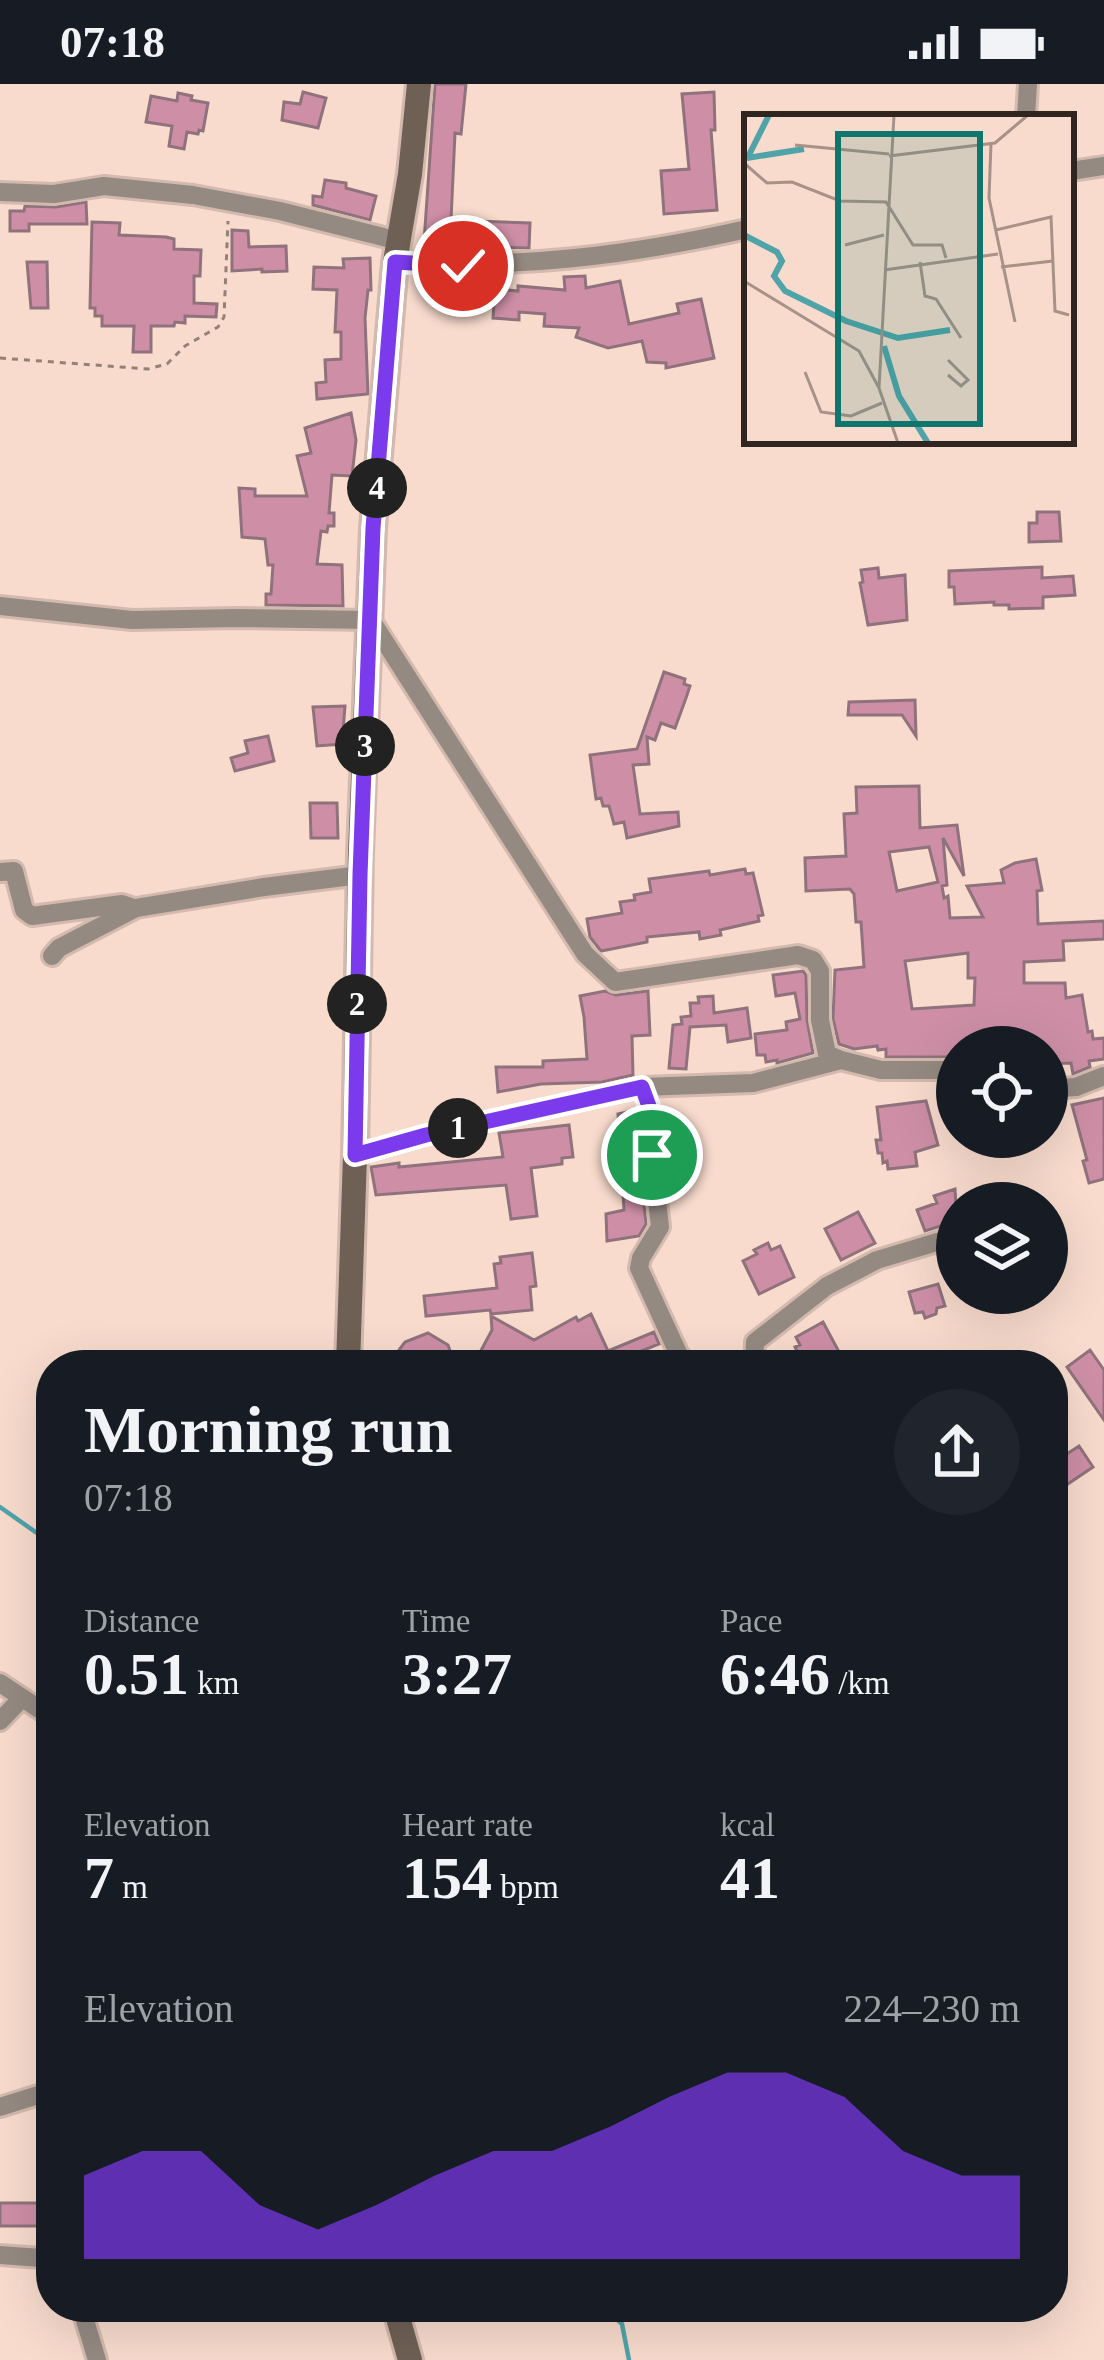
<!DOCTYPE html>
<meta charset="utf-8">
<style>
body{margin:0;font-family:"Times New Roman",serif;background:#20242c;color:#f1f3f6;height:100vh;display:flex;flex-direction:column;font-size:45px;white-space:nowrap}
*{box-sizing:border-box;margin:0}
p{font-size:39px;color:#9ea1a6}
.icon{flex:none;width:66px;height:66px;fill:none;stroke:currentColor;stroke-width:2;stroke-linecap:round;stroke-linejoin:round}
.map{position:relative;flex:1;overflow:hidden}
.side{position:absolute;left:36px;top:1266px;width:1032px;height:972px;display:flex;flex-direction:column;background:#171b24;border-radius:48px;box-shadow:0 12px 48px #0002}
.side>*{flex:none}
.buttons{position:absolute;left:936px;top:942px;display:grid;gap:24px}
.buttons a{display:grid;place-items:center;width:132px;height:132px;border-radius:50%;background:#171b24;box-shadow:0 12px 48px #0002;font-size:60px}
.pin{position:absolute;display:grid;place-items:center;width:102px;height:102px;color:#fff;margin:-51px;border:6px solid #fff;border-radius:50%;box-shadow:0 3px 12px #0007}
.km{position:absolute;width:60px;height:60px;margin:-30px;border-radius:50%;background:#222;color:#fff;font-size:33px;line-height:60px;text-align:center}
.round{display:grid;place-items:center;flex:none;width:126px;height:126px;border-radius:63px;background:#20242c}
.headline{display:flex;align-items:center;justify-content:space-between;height:204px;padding:0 48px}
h1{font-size:66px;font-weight:700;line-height:90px}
.stats{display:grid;grid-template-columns:repeat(3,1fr);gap:18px;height:204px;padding:12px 48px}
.stats div{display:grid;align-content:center}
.stats b{font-size:60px;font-weight:700}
.stats small{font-size:33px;font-weight:400}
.stats p{font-size:33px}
.chart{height:336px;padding:24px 48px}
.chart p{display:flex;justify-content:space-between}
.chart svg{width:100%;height:216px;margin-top:12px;fill:#7c3aed;opacity:.7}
.status{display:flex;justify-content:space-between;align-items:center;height:84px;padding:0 60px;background:#171b24;direction:ltr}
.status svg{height:33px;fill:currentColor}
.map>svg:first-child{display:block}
</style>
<div class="status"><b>07:18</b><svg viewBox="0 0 49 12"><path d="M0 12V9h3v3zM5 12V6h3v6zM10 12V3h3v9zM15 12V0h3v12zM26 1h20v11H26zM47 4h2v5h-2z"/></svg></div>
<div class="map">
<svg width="1104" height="2276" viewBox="0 0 1104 2276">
<rect width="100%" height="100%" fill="#f8dbcd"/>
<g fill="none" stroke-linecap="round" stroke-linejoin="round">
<path stroke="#50a4a9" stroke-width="4.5" d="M 0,1423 L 51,1459
M 604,2223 L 622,2240 L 629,2276"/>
</g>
<path fill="#ce8fa6" stroke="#8f727c" stroke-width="3" fill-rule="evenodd" d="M 435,0 L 466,0 L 461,50 L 455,49 L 451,136 L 457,137 L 453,159 L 424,158 Z
M 303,8 L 326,14 L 318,44 L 282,36 L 284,18 L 300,20 Z
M 714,8 L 715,46 L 711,46 L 717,126 L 664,130 L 661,87 L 689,85 L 682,10 Z
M 178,9 L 192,12 L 191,16 L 208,19 L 203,47 L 199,46 L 198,50 L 187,48 L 184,65 L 169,62 L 172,42 L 146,38 L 151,12 L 177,17 Z
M 325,96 L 346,99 L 346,104 L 376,112 L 370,136 L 313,121 L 313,112 L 322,113 Z
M 86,118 L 87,140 L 29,140 L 29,147 L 10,147 L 10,127 L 24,127 L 25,122 L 56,123 Z
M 476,137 L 530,139 L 529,164 L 474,163 Z
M 92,138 L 120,139 L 119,151 L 166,153 L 174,155 L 174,165 L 201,166 L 200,192 L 194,192 L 194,219 L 217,220 L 216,233 L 185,232 L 185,239 L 175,238 L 174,242 L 151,242 L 151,268 L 133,268 L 134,242 L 102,242 L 102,232 L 95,232 L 95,224 L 90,224 Z
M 232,146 L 248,147 L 249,163 L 286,162 L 287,187 L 262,188 L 262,185 L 232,187 Z
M 370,174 L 371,206 L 368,206 L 365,234 L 368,310 L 317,315 L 316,299 L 326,298 L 325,276 L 341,275 L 341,248 L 335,248 L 337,206 L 313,205 L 314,183 L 344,184 L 343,175 Z
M 27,178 L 47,178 L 48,224 L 31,224 Z
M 585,192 L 586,204 L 620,197 L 629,240 L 679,229 L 677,220 L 701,215 L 714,274 L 666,284 L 666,279 L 647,278 L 642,257 L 608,264 L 576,253 L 579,244 L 544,242 L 545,230 L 519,228 L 519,236 L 493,234 L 495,205 L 518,207 L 518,202 L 565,206 L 564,193 Z
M 351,329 L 356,356 L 352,392 L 332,391 L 329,429 L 334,429 L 334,442 L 328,442 L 327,448 L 321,447 L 317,480 L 342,481 L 343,522 L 266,521 L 266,510 L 271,510 L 273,481 L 268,481 L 265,455 L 242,453 L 239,404 L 255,405 L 255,412 L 307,412 L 297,372 L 311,369 L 305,344 Z
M 1037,428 L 1059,428 L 1061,457 L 1029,458 L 1029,439 L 1037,439 Z
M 1042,483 L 1042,494 L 1073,492 L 1075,511 L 1043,513 L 1043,524 L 1009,525 L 1009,521 L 994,521 L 994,518 L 955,520 L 954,503 L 949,503 L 949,487 Z
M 878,484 L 879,494 L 905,491 L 907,536 L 868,541 L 860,499 L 863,498 L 861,486 Z
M 664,588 L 685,595 L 684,600 L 690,602 L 686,614 L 675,644 L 661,639 L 655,656 L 647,653 L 649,680 L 633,681 L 640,730 L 678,728 L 679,742 L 627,754 L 624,738 L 614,740 L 609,722 L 603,722 L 601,714 L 596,715 L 590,671 L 637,665 Z
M 915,616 L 916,652 L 902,631 L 848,631 L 849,618 Z
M 345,622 L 342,660 L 317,662 L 313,623 Z
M 268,652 L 274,677 L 235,687 L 231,674 L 248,669 L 245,657 Z
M 919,702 L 920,744 L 957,741 L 964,792 L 943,754 L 947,801 L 942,802 L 944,814 L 948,812 L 950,834 L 983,833 L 967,802 L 1004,799 L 1001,786 L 1015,779 L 1036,775 L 1042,806 L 1037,807 L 1038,840 L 1104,837 L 1104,855 L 1063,857 L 1064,876 L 1024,878 L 1024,899 L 1065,899 L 1066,914 L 1082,911 L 1088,948 L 1092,947 L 1093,955 L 1104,954 L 1104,975 L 1089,977 L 1090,983 L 1073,990 L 1071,979 L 1047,980 L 1047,963 L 957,963 L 957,976 L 946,973 L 886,973 L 886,965 L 878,966 L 877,962 L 854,965 L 839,960 L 833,935 L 835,886 L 864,883 L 861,838 L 856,838 L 854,810 L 850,805 L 806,807 L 805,774 L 846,772 L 844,730 L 857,729 L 856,703 ZM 929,763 L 938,798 L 897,807 L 889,768 ZM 968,869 L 968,894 L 975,894 L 974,921 L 912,925 L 905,877 Z
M 310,719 L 337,719 L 338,754 L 311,754 Z
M 745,785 L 746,790 L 753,789 L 763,831 L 758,832 L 759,837 L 720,846 L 721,851 L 700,855 L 699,848 L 647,853 L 647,858 L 601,867 L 590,853 L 587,835 L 622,829 L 620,818 L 635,816 L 634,811 L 651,808 L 649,795 L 709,787 L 710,791 Z
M 803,887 L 806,891 L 807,936 L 813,969 L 777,979 L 777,976 L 766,978 L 765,971 L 757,971 L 755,950 L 787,946 L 786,938 L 800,935 L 795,909 L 776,912 L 773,891 Z
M 605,907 L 616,911 L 648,907 L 650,951 L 632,952 L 633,991 L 602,998 L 541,1000 L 498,1008 L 496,983 L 543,983 L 543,977 L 587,975 L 584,933 L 580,912 Z
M 713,912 L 714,929 L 747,924 L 751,954 L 728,958 L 726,941 L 690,943 L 686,985 L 669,984 L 673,941 L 682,940 L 681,933 L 691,932 L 690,919 L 699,919 L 698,913 Z
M 1104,1014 L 1104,1095 L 1089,1099 L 1083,1077 L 1087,1076 L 1072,1021 Z
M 926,1017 L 938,1061 L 915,1068 L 917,1082 L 888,1085 L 887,1077 L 883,1079 L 882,1069 L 878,1069 L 876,1056 L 881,1056 L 877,1023 Z
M 636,1026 L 639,1035 L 639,1072 L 646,1140 L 639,1152 L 607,1157 L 606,1130 L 624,1126 L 618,1030 Z
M 569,1041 L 573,1073 L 562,1074 L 562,1080 L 531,1084 L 537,1132 L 511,1135 L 506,1101 L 376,1111 L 371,1083 L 399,1079 L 399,1083 L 503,1073 L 499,1049 Z
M 955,1105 L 957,1137 L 925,1147 L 917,1126 L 937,1119 L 934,1112 Z
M 858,1128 L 875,1159 L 841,1176 L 825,1145 Z
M 768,1159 L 771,1166 L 780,1162 L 794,1193 L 759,1210 L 743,1177 L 757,1170 L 754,1166 Z
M 532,1169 L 536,1202 L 530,1203 L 532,1226 L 491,1230 L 490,1226 L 426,1232 L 424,1212 L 497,1204 L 494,1180 L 501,1179 L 500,1173 Z
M 938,1200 L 945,1222 L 937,1224 L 936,1230 L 925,1234 L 923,1228 L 915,1229 L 909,1208 Z
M 591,1230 L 608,1267 L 654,1248 L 659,1260 L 612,1279 L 609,1271 L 588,1281 L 489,1281 L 477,1274 L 492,1246 L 491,1232 L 534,1256 L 576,1233 L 578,1237 Z
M 823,1238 L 846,1281 L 804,1281 L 795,1263 L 800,1261 L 796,1253 Z
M 428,1249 L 448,1261 L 455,1281 L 395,1281 L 399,1266 L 405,1258 Z
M 1090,1266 L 1104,1286 L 1104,1336 L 1067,1283 Z
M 1079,1362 L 1093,1383 L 1059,1406 L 1053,1398 L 1053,1379 Z
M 0,2119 L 39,2119 L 39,2142 L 0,2142 Z"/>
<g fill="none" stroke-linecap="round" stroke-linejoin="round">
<defs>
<path id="street" d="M 1026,33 L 1028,0
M 1071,87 L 1104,82
M 0,108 L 54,110 L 104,102 L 193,111 L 280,127 L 399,157
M 395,178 C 518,185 628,172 747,145
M 0,522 L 132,536 L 237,534 L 371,536 L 585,870 L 615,898 L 798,871 L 813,876 L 820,887 L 820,936 L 827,970 L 841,976
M 1,788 L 14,787 L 24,826 L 32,832 L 122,820 L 131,823
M 52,872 L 59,864 L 136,824 L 264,803 L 360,791
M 642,1003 L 653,1033 L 652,1071 L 660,1143 L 641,1174 L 639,1184 L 679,1271 L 689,1281
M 1047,1005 L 1076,1003 L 1104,992
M 355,1071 L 426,1051 L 642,1003 L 753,999 L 841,976 L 881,986 L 946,986 L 957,990
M 754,1281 L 755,1258 L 827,1202 L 877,1176 L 947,1155 L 957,1150
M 0,1599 L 51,1633
M 0,1637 L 22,1614
M 0,2023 L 51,2007
M 0,2171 L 41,2174 L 51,2181
M 81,2223 L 97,2276"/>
<path id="secondary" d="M 348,1281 L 355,1071 L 360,770 L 373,444 L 395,178 L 410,90 L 419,0
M 395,2223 L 410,2276"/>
</defs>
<use href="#street" stroke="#d4baae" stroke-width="24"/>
<use href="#secondary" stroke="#d4baae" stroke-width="30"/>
<path stroke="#938076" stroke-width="3" stroke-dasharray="6 6" stroke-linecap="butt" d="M 0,274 L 148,285 L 167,280 L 185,262 L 218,243 L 224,233 L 228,137"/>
<use href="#street" stroke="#958a82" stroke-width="18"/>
<use href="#secondary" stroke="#6f6055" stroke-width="24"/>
</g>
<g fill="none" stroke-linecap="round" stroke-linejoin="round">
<defs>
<path id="route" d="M 463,182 L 395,178 L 373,444 L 360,791 L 355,1071 L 426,1051 L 642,1003 L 653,1033 L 652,1071"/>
</defs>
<use href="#route" stroke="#fff" stroke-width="24"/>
<use href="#route" stroke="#7c3aed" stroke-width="15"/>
</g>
<g transform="translate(744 30)">
<rect width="330" height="330" fill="#f8dbcd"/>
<path fill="none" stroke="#50a4a9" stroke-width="6" d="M 4,43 L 25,1M 3,44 L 60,35M 0,121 L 33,138 L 38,147 L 30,162 L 41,177 L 102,207 L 154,224 L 206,216M 140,232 L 155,282 L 184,329"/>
<path fill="none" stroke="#a89288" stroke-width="3" d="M 150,1 L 135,274 L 154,329M 247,29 L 245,84 L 271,208M 51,31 L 145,40M 145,42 L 251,29 L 284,1M 0,49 L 23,69 L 48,68 L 96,87 L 142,88 L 169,131 L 198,131 L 202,144M 252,116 L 307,103 L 311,197 L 325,201M 101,131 L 140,121M 176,148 L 181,182 L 192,185 L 217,224M 257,153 L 309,147M 140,156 L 254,140M 0,167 L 115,237 L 135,274M 204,246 L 224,266 L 217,272 L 204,261M 61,258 L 77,298 L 107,302 L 138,289"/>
<path fill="#0f766e" fill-opacity="0.15" stroke="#0f766e" stroke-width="6" d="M 94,20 L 236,20 L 236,310 L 94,310 Z"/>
<rect width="330" height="330" fill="none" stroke="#302520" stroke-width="6"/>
</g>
</svg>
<div class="buttons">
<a><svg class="icon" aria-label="locate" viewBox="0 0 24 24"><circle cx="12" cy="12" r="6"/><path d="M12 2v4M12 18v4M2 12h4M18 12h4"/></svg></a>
<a><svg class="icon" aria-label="layers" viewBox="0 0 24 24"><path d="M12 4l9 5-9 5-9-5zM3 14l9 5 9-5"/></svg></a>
</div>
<div class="pin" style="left:652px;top:1071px;background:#1e9e55"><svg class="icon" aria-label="arrive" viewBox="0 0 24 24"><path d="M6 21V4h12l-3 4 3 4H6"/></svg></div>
<div class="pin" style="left:463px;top:182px;background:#d93025"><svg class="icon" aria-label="check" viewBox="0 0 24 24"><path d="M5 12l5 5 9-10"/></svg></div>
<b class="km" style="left:458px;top:1044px">1</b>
<b class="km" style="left:357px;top:920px">2</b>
<b class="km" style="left:365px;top:662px">3</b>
<b class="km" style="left:377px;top:404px">4</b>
<section class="side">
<div class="headline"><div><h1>Morning run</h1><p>07:18</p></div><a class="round"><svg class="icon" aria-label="share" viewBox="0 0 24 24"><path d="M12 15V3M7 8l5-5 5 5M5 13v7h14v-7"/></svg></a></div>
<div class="stats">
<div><p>Distance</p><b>0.51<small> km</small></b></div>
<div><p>Time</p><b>3:27</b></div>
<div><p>Pace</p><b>6:46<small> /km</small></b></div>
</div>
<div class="stats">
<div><p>Elevation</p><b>7<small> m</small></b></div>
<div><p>Heart rate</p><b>154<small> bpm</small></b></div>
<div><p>kcal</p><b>41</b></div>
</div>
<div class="chart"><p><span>Elevation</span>224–230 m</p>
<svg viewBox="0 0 160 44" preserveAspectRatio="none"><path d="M0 44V27L10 22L20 22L30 33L40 38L50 33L60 27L70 22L80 22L90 17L100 11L110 6L120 6L130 11L140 22L150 27L160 27V44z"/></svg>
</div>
</section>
</div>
